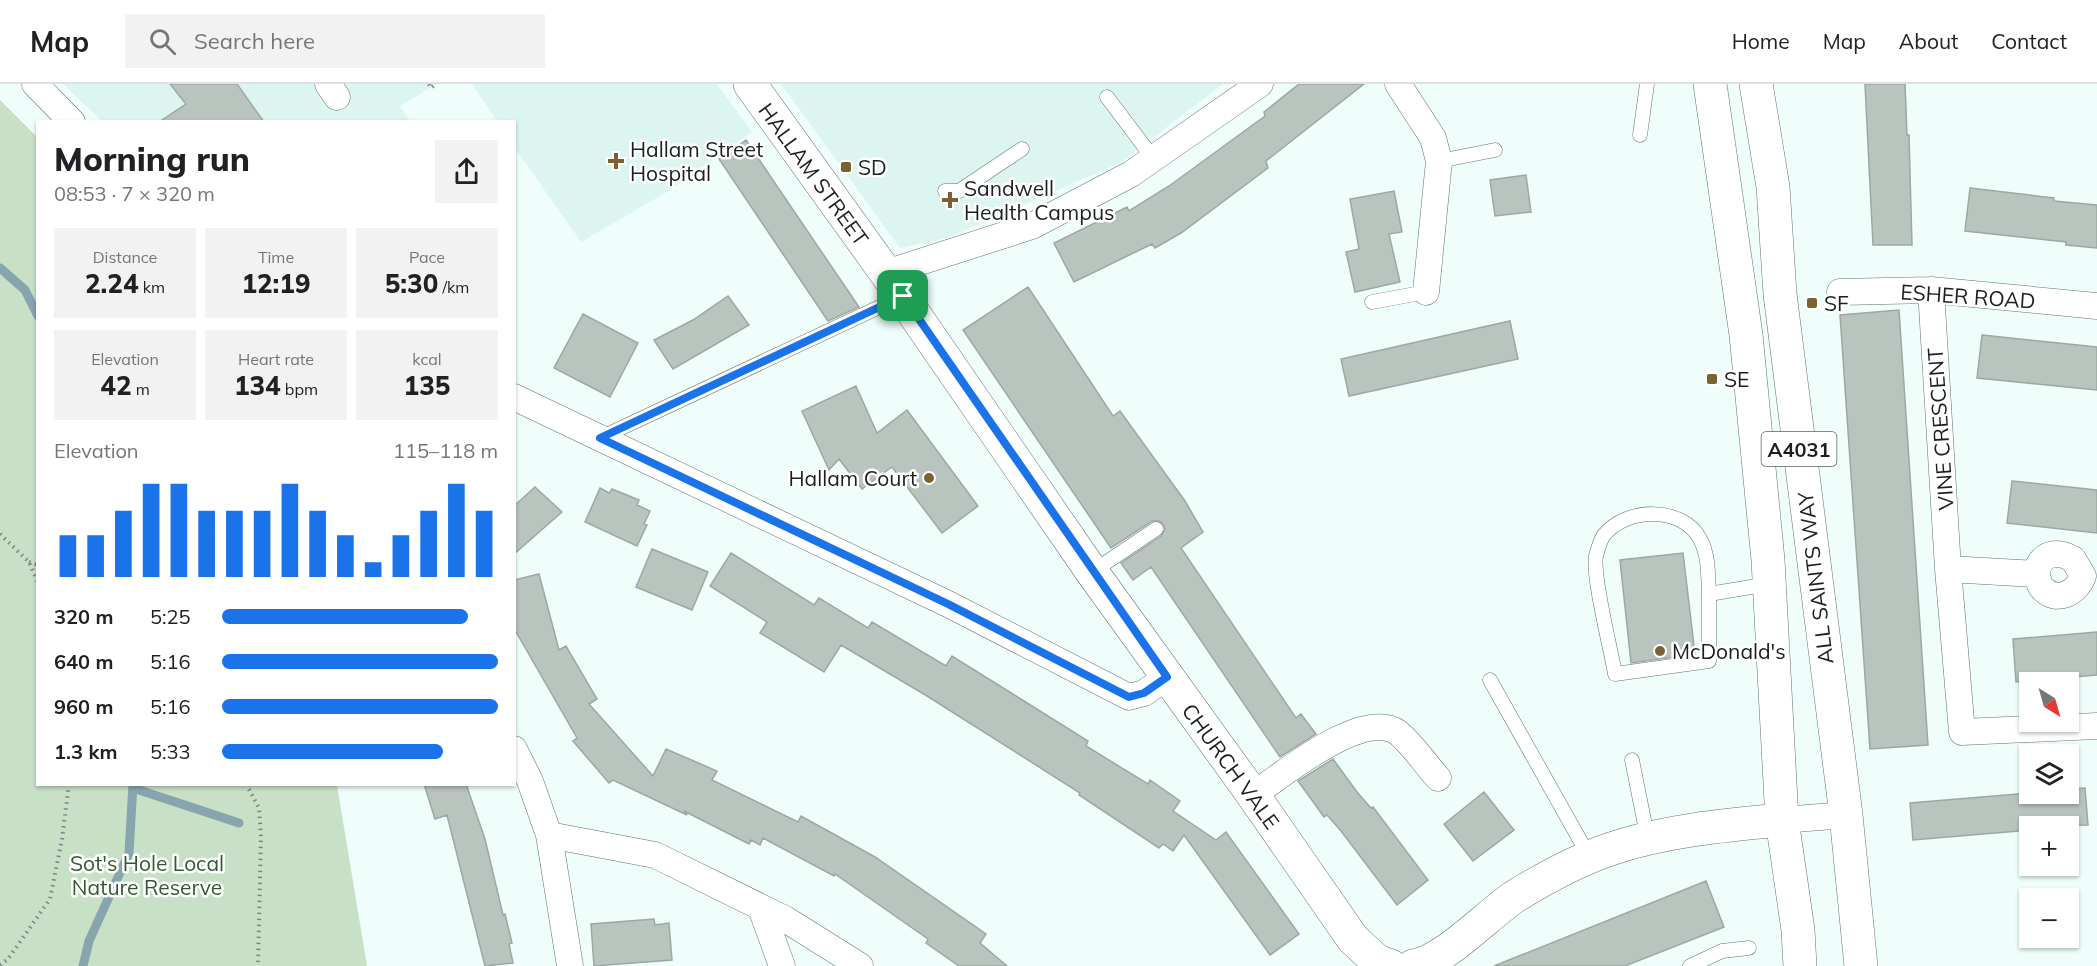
<!DOCTYPE html>
<meta charset="utf-8">
<style>
body{margin:0;font-family:Mulish,sans-serif;background:#f2f2f2;color:#202124;height:100vh;display:flex;flex-direction:column;font-size:22px;white-space:nowrap}
*{box-sizing:border-box;margin:0}
p{font-size:20px;color:#757577}
.icon{flex:none;width:33px;height:33px;fill:none;stroke:currentColor;stroke-width:2;stroke-linecap:round;stroke-linejoin:round}
.map{position:relative;flex:1;overflow:hidden}
.side{position:absolute;left:36px;top:36px;width:480px;height:666px;display:flex;flex-direction:column;background:#fff;border-radius:0px;box-shadow:0 2px 4px #0004}
.side>*{flex:none}
.needle{width:39px;rotate:143deg}
.controls{position:absolute;left:2019px;top:588px;display:grid;gap:12px}
.controls a{display:grid;place-items:center;width:60px;height:60px;border-radius:0px;background:#fff;box-shadow:0 2px 4px #0004;font-size:30px}
.pin{position:absolute;display:grid;place-items:center;width:51px;height:51px;color:#fff;margin:-26px;border-radius:12px;box-shadow:0 3px 9px #0006}
.round{display:grid;place-items:center;flex:none;width:63px;height:63px;border-radius:0px;background:#f2f2f2}
.summary{display:flex;align-items:center;justify-content:space-between;height:102px;padding:0 18px}
h1{font-size:33px;font-weight:800;line-height:45px}
.metrics{display:grid;grid-template-columns:repeat(3,1fr);gap:9px;height:102px;padding:6px 18px}
.metrics div{display:grid;align-content:center;border-radius:0px;background:#f2f2f2;text-align:center}
.metrics b{font-size:26px;font-weight:800}
.metrics small{font-size:16px;font-weight:400}
.metrics p{font-size:16px}
.chart{height:168px;padding:12px 18px}
.chart p{display:flex;justify-content:space-between}
.chart svg{width:100%;height:108px;margin-top:6px;stroke:#1a73e8;stroke-width:6}
ul{padding:0 18px;list-style:none;font-size:20px}
li{display:grid;grid-template-columns:96px 72px 1fr;align-items:center;height:45px}
li i{height:15px;border-radius:8px;background:#1a73e8}
header{display:flex;align-items:center;gap:36px;box-sizing:border-box;height:84px;padding:0 30px;background:#fff;border-bottom:2px solid #e0e0e0}
header strong{font-size:28px}
nav{display:flex;gap:33px;margin-inline-start:auto;font-size:21px}
.search{width:420px;height:54px;background:#f2f2f2;display:flex;align-items:center;gap:15px;box-sizing:border-box;padding:0 21px;border-radius:0px;color:#757577;font-size:22px}
.map>svg:first-child{display:block}
</style>
<header>
<strong>Map</strong>
<div class="search"><svg class="icon" aria-label="search" viewBox="0 0 24 24"><circle cx="10" cy="10" r="6"/><path d="M15 15l6 6"/></svg>Search here</div>
<nav><a>Home</a><a>Map</a><a>About</a><a>Contact</a></nav>
</header>
<div class="map">
<svg width="2097" height="882" viewBox="0 0 2097 882">
<rect width="100%" height="100%" fill="#effefb"/>
<path fill="#ddf5f0" d="M 63,0 L 437,0 L 400,22 L 411,38 L 102,37 Z
M 472,0 L 717,0 L 752,48 L 667,108 L 581,158 L 515,64 L 514,38 L 497,37 Z
M 781,0 L 1223,0 L 1120,79 L 947,154 L 900,164 Z"/>
<path fill="#c8e0c5" d="M 0,16 L 37,53 L 38,700 L 337,701 L 367,882 L 0,882 Z"/>
<g fill="none" stroke-linecap="round" stroke-linejoin="round">
<path stroke="#87a5af" stroke-width="9" d="M 0,184 L 25,206 L 38,232
M 133,704 L 239,739
M 83,882 L 89,857 L 129,769 L 133,700"/>
</g>
<path fill="#b8c4bd" stroke="#9ca8a1" stroke-width="1.5" d="M 170,0 L 237,0 L 264,38 L 159,38 L 186,20 Z
M 1299,0 L 1364,0 L 1266,77 L 1268,84 L 1181,149 L 1155,164 L 1152,160 L 1074,198 L 1054,159 L 1127,123 L 1129,127 L 1169,102 L 1265,32 L 1264,28 Z
M 1865,0 L 1905,0 L 1907,51 L 1909,51 L 1912,161 L 1873,161 Z
M 746,56 L 785,114 L 859,223 L 828,237 L 719,75 Z
M 1526,91 L 1531,128 L 1495,132 L 1490,96 Z
M 1970,104 L 2054,114 L 2054,117 L 2097,121 L 2097,164 L 2066,161 L 2066,158 L 1965,147 Z
M 1394,107 L 1402,148 L 1389,150 L 1400,198 L 1355,208 L 1346,168 L 1359,165 L 1350,115 Z
M 1028,203 L 1113,332 L 1120,327 L 1185,417 L 1203,448 L 1181,464 L 1296,634 L 1301,630 L 1316,650 L 1280,673 L 1151,483 L 1133,496 L 1121,479 L 1161,452 L 1165,445 L 1163,440 L 1159,437 L 1152,437 L 1111,464 L 963,246 Z
M 728,212 L 749,241 L 673,285 L 654,256 L 693,236 Z
M 1899,226 L 1928,661 L 1870,665 L 1840,231 Z
M 583,230 L 638,259 L 610,313 L 554,284 Z
M 1510,237 L 1518,275 L 1349,312 L 1341,275 Z
M 1982,251 L 2097,263 L 2097,306 L 1977,294 Z
M 856,302 L 877,349 L 907,326 L 978,422 L 942,449 L 892,383 L 862,405 L 839,375 L 829,386 L 802,327 Z
M 2012,397 L 2097,406 L 2097,449 L 2007,439 Z
M 535,403 L 562,428 L 514,470 L 514,422 Z
M 600,404 L 609,409 L 612,405 L 639,416 L 637,421 L 650,427 L 644,440 L 647,441 L 637,462 L 585,438 Z
M 652,465 L 708,488 L 692,526 L 636,503 Z
M 731,469 L 814,521 L 819,514 L 868,544 L 872,538 L 946,582 L 952,572 L 1088,657 L 1086,662 L 1148,700 L 1150,696 L 1180,717 L 1173,727 L 1216,756 L 1226,748 L 1299,850 L 1270,871 L 1184,751 L 1173,767 L 1163,760 L 1159,764 L 1079,711 L 1080,709 L 927,612 L 841,561 L 824,588 L 760,549 L 767,538 L 710,502 Z
M 1683,469 L 1695,570 L 1631,579 L 1620,476 Z
M 539,490 L 559,566 L 566,562 L 597,615 L 589,620 L 653,692 L 666,665 L 717,687 L 712,696 L 798,738 L 801,732 L 828,747 L 875,773 L 986,850 L 980,859 L 1007,882 L 959,882 L 926,859 L 928,855 L 835,790 L 834,792 L 763,754 L 760,761 L 751,756 L 749,760 L 684,727 L 687,731 L 613,696 L 609,699 L 573,657 L 577,654 L 515,546 L 514,496 Z
M 2097,548 L 2097,591 L 2016,598 L 2013,555 Z
M 1333,675 L 1357,708 L 1371,724 L 1373,723 L 1428,796 L 1397,821 L 1341,747 L 1327,731 L 1324,733 L 1298,697 Z
M 424,700 L 466,700 L 485,755 L 503,831 L 505,830 L 512,859 L 509,860 L 513,879 L 485,882 L 447,731 L 435,735 Z
M 2085,704 L 2088,741 L 2030,742 L 2030,746 L 1913,756 L 1910,719 L 2030,709 L 2068,710 L 2068,705 Z
M 1484,708 L 1514,746 L 1473,777 L 1444,740 Z
M 1706,797 L 1724,843 L 1625,882 L 1494,882 Z
M 654,835 L 655,841 L 669,839 L 672,876 L 594,882 L 591,840 Z"/>
<g fill="none" stroke-linecap="round" stroke-linejoin="round">
<defs>
<path id="lane" d="M 1107,13 L 1153,74
M 1640,51 L 1647,0
M 1439,77 L 1495,66
M 945,107 L 959,107 L 1022,65
M 1372,218 L 1426,208
M 600,354 L 903,212
M 1092,488 L 1156,445
M 1709,510 C 1708,492 1709,471 1700,455 C 1683,422 1626,423 1604,451 C 1600,456 1598,465 1596,472 C 1592,492 1611,565 1615,590 L 1709,577 L 1709,510 L 1769,500
M 1490,596 L 1590,774
M 1632,676 L 1648,756
M 1690,882 L 1722,867 L 1749,864"/>
<path id="street" d="M 35,0 L 72,38
M 328,0 L 337,13
M 1398,0 L 1433,54 L 1439,77 L 1426,208
M 886,189 L 1032,142 L 1131,90 L 1260,0
M 1931,206 L 1948,485 L 1962,648 L 2097,642
M 1840,208 L 1931,206 L 2097,222
M 514,313 L 948,520 L 1129,613 L 1144,609 L 1167,593
M 1948,485 L 2036,490 C 2038,494 2039,501 2042,504 C 2056,520 2077,509 2083,492 L 2073,475 C 2055,465 2040,470 2036,490
M 514,665 L 530,697 L 549,751
M 1253,711 C 1282,691 1362,625 1397,648 C 1409,656 1427,682 1438,694
M 1782,736 L 1846,731
M 761,824 L 782,882
M 570,882 L 549,751 L 655,771 L 785,835 L 860,882"/>
<path id="secondary" d="M 750,0 L 886,189 L 1092,488 L 1253,711 L 1353,855 L 1377,877 L 1391,882
M 1413,882 C 1445,877 1486,832 1514,813 C 1543,795 1576,777 1608,766 C 1662,747 1725,741 1782,736"/>
<path id="highway" d="M 1710,0 L 1746,251 L 1768,476 L 1782,736 L 1798,846 L 1800,882
M 1756,0 L 1773,103 L 1780,210 L 1846,731 L 1861,882"/>
</defs>
<use href="#lane" stroke="#64716e" stroke-width="15"/>
<use href="#street" stroke="#64716e" stroke-width="27"/>
<use href="#secondary" stroke="#64716e" stroke-width="34"/>
<use href="#highway" stroke="#64716e" stroke-width="34"/>
<path stroke="#7c8684" stroke-width="4" stroke-dasharray="1.5 4.5" stroke-linecap="butt" d="M 429,0 L 431,4 L 436,0
M 0,450 L 29,478 L 38,499
M 29,478 L 38,481
M 246,700 L 259,724 L 261,753 L 258,882
M 0,881 L 8,875 L 50,815 L 62,755 L 69,700"/>
<use href="#lane" stroke="#fff" stroke-width="14"/>
<use href="#street" stroke="#fff" stroke-width="26"/>
<use href="#secondary" stroke="#fff" stroke-width="33"/>
<use href="#highway" stroke="#fff" stroke-width="33"/>
</g>
<g fill="none" stroke-linecap="round" stroke-linejoin="round">
<defs>
<path id="route" d="M 903,212 L 1167,593 L 1144,609 L 1129,613 L 948,520 L 600,354 Z"/>
</defs>
<use href="#route" stroke="#fff" stroke-width="12"/>
<use href="#route" stroke="#1a73e8" stroke-width="8"/>
</g>
<g fill="#7a6232" stroke="#fff" stroke-width="2">
<path d="M613 68h6v6h6v6h-6v6h-6v-6h-6v-6h6z"/>
<rect x="840" y="77" width="12" height="12" rx="3"/>
<path d="M947 107h6v6h6v6h-6v6h-6v-6h-6v-6h6z"/>
<rect x="1806" y="213" width="12" height="12" rx="3"/>
<rect x="1706" y="289" width="12" height="12" rx="3"/>
<circle cx="929" cy="394" r="6"/>
<circle cx="1660" cy="567" r="6"/>
</g>
<g text-anchor="middle" dominant-baseline="central" stroke-width="5" stroke-linejoin="round" paint-order="stroke">
<rect fill="#fff" stroke="#5f6362" stroke-width="1.5" x="1761.5" y="348" width="75" height="34" rx="4.5"/>
<g font-size="20" font-weight="bold" fill="#1b201f">
<text x="1799" y="365">A4031</text>
</g>
<g font-size="21" fill="#1b201f" stroke="#fff" text-anchor="start">
<text x="630" y="65">Hallam Street<tspan x="630" dy="24">Hospital</tspan></text>
<text x="858" y="83">SD</text>
<text x="964" y="104">Sandwell<tspan x="964" dy="24">Health Campus</tspan></text>
<text x="1824" y="219">SF</text>
<text x="1724" y="295">SE</text>
<text x="917" y="394" text-anchor="end">Hallam Court</text>
<text x="1672" y="567">McDonald's</text>
</g>
<g font-size="21" fill="#1b201f" stroke="#fff">
<text transform="translate(814 90) rotate(54)">HALLAM STREET</text>
<text transform="translate(1968 212) rotate(4)">ESHER ROAD</text>
<text transform="translate(1940 345) rotate(-94)">VINE CRESCENT</text>
<text transform="translate(1815 494) rotate(-97)">ALL SAINTS WAY</text>
<text transform="translate(1231 682) rotate(54)">CHURCH VALE</text>
</g>
<g font-size="21" fill="#325830" stroke="#fff">
<text x="147" y="779">Sot's Hole Local<tspan x="147" dy="24">Nature Reserve</tspan></text>
</g>
</g>
</svg>
<div class="controls">
<a><svg class="needle" viewBox="-14 -14 28 28"><path d="M0-13l5 13h-10z" fill="#e53935"/><path d="M0 13l5-13h-10z" fill="#757577"/></svg></a>
<a><svg class="icon" aria-label="layers" viewBox="0 0 24 24"><path d="M12 4l9 5-9 5-9-5zM3 14l9 5 9-5"/></svg></a>
<a>+</a>
<a>−</a>
</div>
<div class="pin" style="left:903px;top:212px;background:#1e9e55"><svg class="icon" aria-label="arrive" viewBox="0 0 24 24"><path d="M6 21V4h12l-3 4 3 4H6"/></svg></div>
<section class="side">
<div class="summary"><div><h1>Morning run</h1><p>08:53 · 7 × 320 m</p></div><a class="round"><svg class="icon" aria-label="share" viewBox="0 0 24 24"><path d="M12 15V3M7 8l5-5 5 5M5 13v7h14v-7"/></svg></a></div>
<div class="metrics">
<div><p>Distance</p><b>2.24<small> km</small></b></div>
<div><p>Time</p><b>12:19</b></div>
<div><p>Pace</p><b>5:30<small> /km</small></b></div>
</div>
<div class="metrics">
<div><p>Elevation</p><b>42<small> m</small></b></div>
<div><p>Heart rate</p><b>134<small> bpm</small></b></div>
<div><p>kcal</p><b>135</b></div>
</div>
<div class="chart"><p><span>Elevation</span>115–118 m</p>
<svg viewBox="0 0 160 44" preserveAspectRatio="none"><path d="M5 44V27M15 44V27M25 44V17M35 44V6M45 44V6M55 44V17M65 44V17M75 44V17M85 44V6M95 44V17M105 44V27M115 44V38M125 44V27M135 44V17M145 44V6M155 44V17"/></svg>
</div>
<ul>
<li><b>320 m</b>5:25<i style="width:89%"></i></li>
<li><b>640 m</b>5:16<i style="width:100%"></i></li>
<li><b>960 m</b>5:16<i style="width:100%"></i></li>
<li><b>1.3 km</b>5:33<i style="width:80%"></i></li>
</ul>
</section>
</div>
